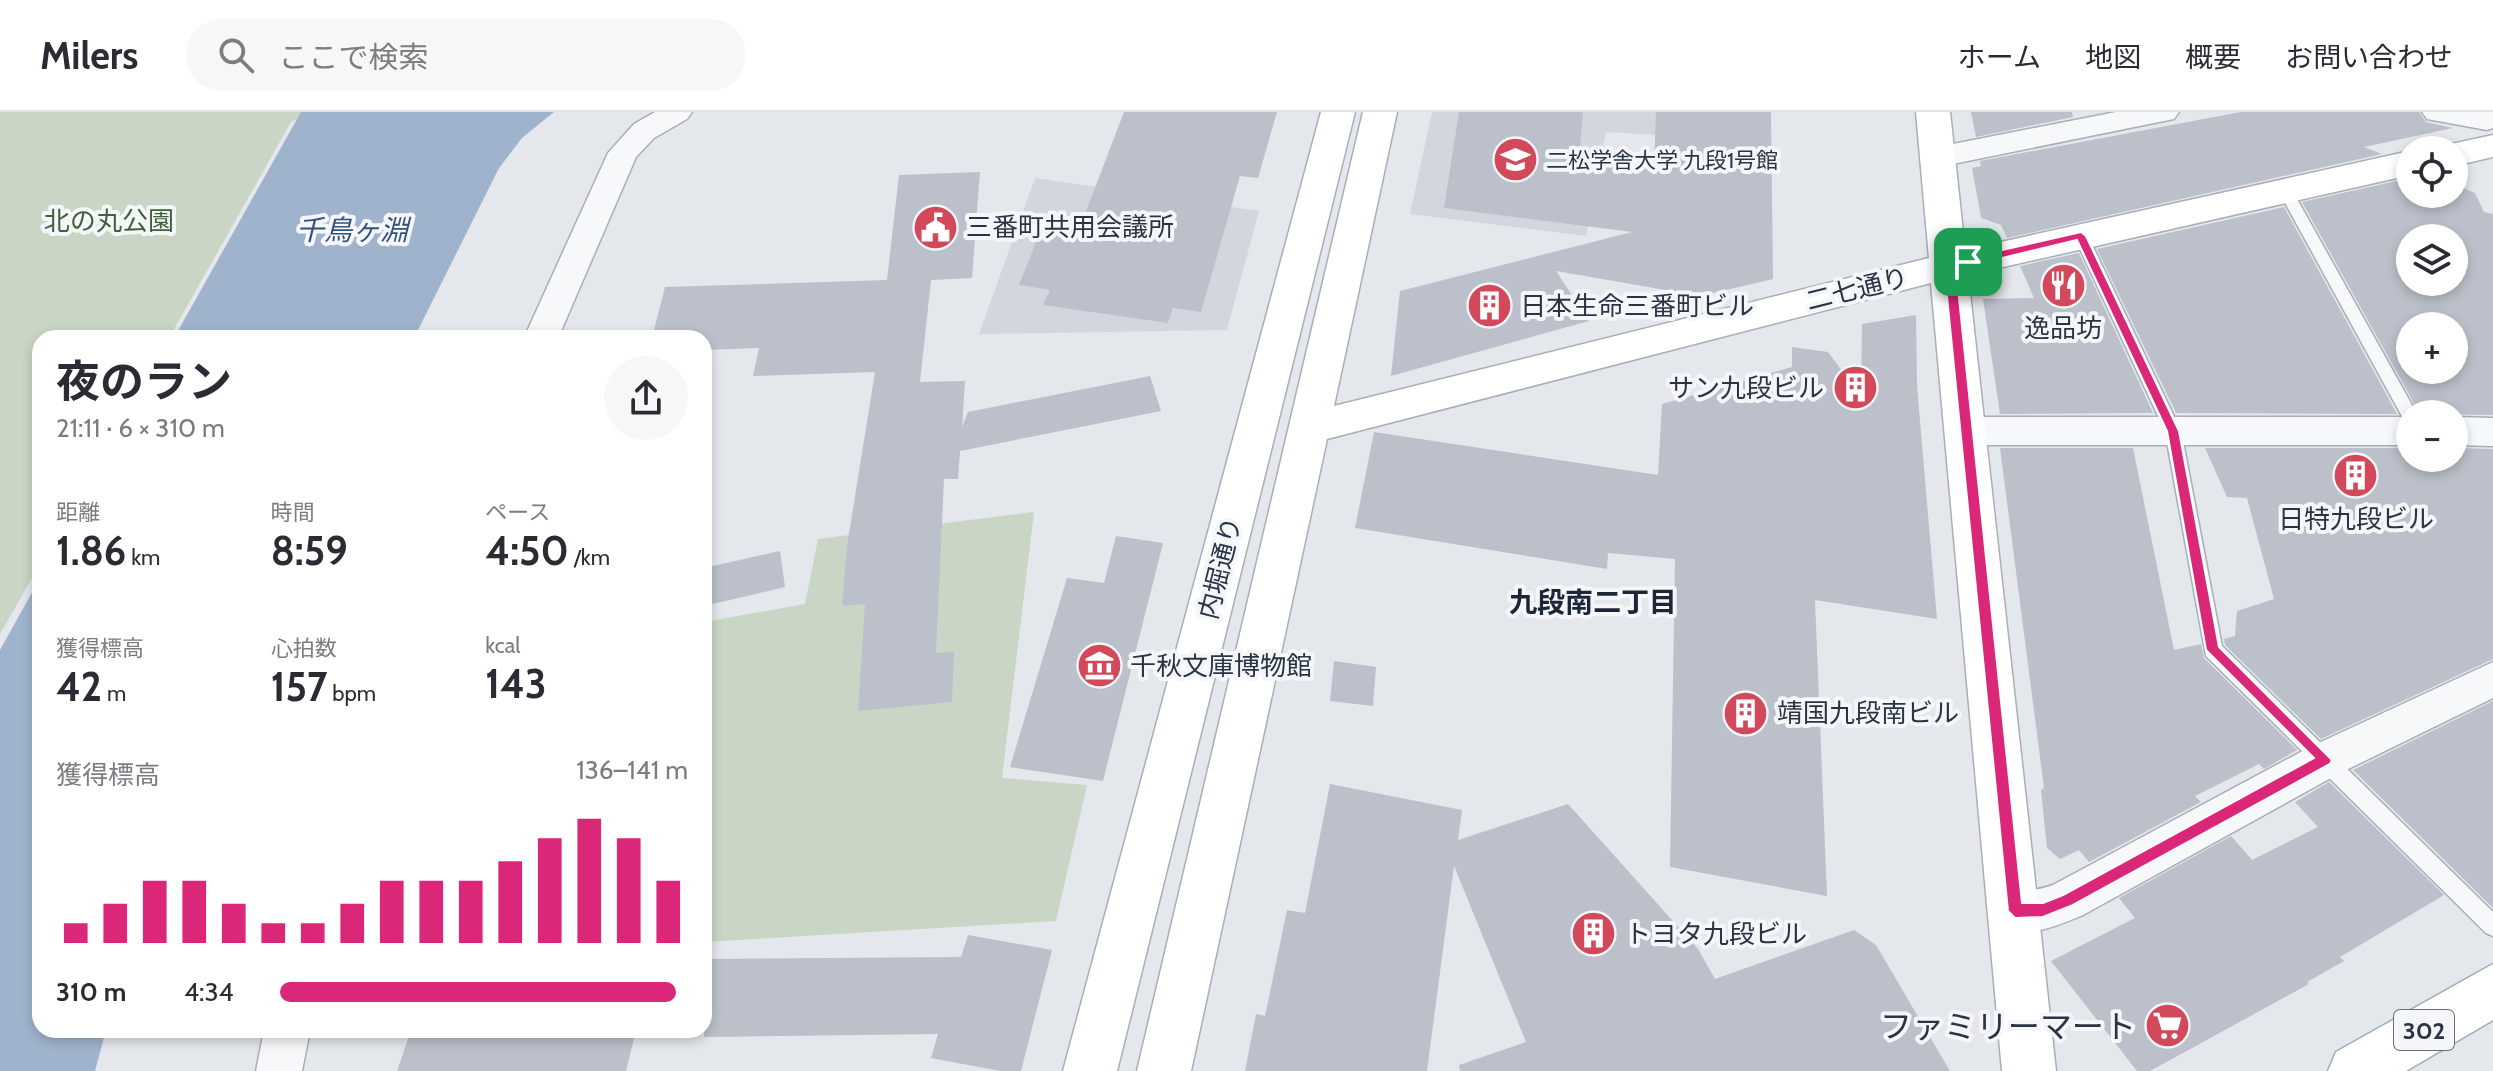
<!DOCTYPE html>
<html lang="ja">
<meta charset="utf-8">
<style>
body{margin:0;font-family:Cabin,"Noto Sans JP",sans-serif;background:#f7f7f7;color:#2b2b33;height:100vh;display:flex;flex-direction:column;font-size:30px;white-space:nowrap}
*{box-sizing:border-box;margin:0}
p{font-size:26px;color:#7c7c81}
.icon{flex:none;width:44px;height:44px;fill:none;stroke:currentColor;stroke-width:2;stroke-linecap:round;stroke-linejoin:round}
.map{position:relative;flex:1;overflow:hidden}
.drawer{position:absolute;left:32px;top:218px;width:680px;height:708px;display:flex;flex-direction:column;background:#fff;border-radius:24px;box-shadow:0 4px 12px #0003}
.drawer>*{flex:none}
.controls{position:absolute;left:2396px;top:24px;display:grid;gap:16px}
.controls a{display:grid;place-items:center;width:72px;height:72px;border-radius:50%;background:#fff;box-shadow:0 4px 12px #0003;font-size:40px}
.pin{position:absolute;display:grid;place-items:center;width:68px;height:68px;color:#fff;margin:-34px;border-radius:16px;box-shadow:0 4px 12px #0006}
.round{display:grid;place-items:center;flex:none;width:84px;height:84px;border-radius:42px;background:#f7f7f7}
.headline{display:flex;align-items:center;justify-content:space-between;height:136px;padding:0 24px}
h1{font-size:44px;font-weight:700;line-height:60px}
.figures{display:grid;grid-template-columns:repeat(3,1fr);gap:12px;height:136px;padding:8px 24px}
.figures div{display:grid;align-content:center}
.figures b{font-size:40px;font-weight:700}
.figures small{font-size:22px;font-weight:400}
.figures p{font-size:22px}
.chart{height:224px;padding:16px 24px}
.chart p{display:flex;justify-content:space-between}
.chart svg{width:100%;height:144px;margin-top:8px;stroke:#db2777;stroke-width:6}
ul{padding:0 24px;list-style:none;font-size:26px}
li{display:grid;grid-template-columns:128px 96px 1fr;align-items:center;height:60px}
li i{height:20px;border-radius:10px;background:#db2777}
header{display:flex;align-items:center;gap:48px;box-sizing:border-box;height:112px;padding:0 40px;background:#fff;border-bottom:2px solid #e1e1e2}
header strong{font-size:38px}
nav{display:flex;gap:44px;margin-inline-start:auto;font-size:28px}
.search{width:560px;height:72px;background:#f7f7f7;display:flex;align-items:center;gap:20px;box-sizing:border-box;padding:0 28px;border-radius:44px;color:#7c7c81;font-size:30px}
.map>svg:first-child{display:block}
</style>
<header>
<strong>Milers</strong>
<div class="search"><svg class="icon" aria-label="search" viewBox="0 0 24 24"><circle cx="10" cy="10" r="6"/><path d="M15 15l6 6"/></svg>ここで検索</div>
<nav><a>ホーム</a><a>地図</a><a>概要</a><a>お問い合わせ</a></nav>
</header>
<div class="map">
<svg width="2493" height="959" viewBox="0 0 2493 959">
<rect width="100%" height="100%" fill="#e4e7ec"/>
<path fill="#d2d6de" d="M 1432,0 L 1751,0 L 1750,28 L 1606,20 L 1586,124 L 1410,102 Z
M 1035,66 L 1259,99 L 1227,218 L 979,222 Z"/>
<path fill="#c9d6c5" d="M 0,0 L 312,0 L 291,10 L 169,226 L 40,226 L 40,452 L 0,522 Z
M 1034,400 L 1002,666 L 1087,673 L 1056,809 L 704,830 L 704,510 L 805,492 L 818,427 Z"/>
<path fill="#9fb4cc" d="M 301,0 L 554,0 L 522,26 L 499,56 L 414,226 L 174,226 Z
M 40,466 L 40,918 L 106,918 L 95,959 L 0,959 L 0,538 Z"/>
<path fill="#bbc0ca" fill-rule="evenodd" d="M 1124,0 L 1277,0 L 1258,66 L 1240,64 L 1201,200 L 1173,196 L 1168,211 L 1043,193 L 1050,178 L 1019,173 L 1044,110 L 1080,115 Z
M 1459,0 L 1583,0 L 1579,45 L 1654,57 L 1656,0 L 1771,0 L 1773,167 L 1700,184 L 1556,159 L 1589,209 L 1391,264 L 1400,179 L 1632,120 L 1444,96 Z
M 1971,0 L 2072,0 L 2073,5 L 1976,25 Z
M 2241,0 L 2419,0 L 2426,10 L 2453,16 L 2364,35 L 2382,42 L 2007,126 L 2001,113 L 1981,106 L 1972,56 L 1981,54 L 1980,49 Z
M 980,60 L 972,166 L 931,168 L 920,270 L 965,269 L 962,315 L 968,300 L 1150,264 L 1161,299 L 960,339 L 958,367 L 944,367 L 936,541 L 954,540 L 952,590 L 858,599 L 865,492 L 842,494 L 847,434 L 875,260 L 753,264 L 759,236 L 704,238 L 704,226 L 652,226 L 665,175 L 887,168 L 899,63 Z
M 2410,66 L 2410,82 L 2454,82 L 2454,72 L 2475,81 L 2484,100 L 2493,102 L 2493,303 L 2420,302 L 2302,90 ZM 2410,126 L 2454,126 L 2454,170 L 2410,170 ZM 2410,214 L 2454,214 L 2454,258 L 2410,258 Z
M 2284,95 L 2397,302 L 2176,301 L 2097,137 Z
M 2079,141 L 2153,301 L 2000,302 L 1983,187 L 2034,186 L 2020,154 Z
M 1916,203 L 1917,274 L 1937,507 L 1815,488 L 1827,784 L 1670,755 L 1675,447 L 1608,441 L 1607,457 L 1355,416 L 1374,320 L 1658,363 L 1662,292 L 1792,255 L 1792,235 L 1828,240 L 1861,284 L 1862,212 Z
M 2000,336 L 2133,336 L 2174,538 L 2201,532 L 2204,546 L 2297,638 L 2264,657 L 2259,652 L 2195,684 L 2201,690 L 2089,750 L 2079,738 L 2060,747 L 2047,736 L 2041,678 L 2044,676 Z
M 2205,336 L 2410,336 L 2410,346 L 2454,346 L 2454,336 L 2493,337 L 2493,547 L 2321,627 L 2225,533 L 2224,527 L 2235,524 L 2237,499 L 2274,487 L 2247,386 L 2227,385 Z
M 1116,424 L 1163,431 L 1103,669 L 1010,655 L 1067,466 L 1104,471 Z
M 780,439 L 785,475 L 704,494 L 704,456 Z
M 1334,549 L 1376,555 L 1373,594 L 1330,589 Z
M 2493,589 L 2493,796 L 2353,658 Z
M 2329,670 L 2444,783 L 2340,845 L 2344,849 L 2307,870 L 2309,872 L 2150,959 L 2137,959 L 2051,849 L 2135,806 L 2119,786 L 2231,724 L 2252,748 L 2318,715 L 2295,690 Z
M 1330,672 L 1462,698 L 1458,728 L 1568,692 L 1698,837 L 1715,867 L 1854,818 L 1876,833 L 1950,959 L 1460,959 L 1459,953 L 1526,930 L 1454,754 L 1427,959 L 1245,959 L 1256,902 L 1265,904 L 1287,798 L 1305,801 Z
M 968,823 L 1052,838 L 1021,959 L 1000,959 L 931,946 L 938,922 L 704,925 L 704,847 L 961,845 Z
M 411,918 L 636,918 L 626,959 L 397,959 Z"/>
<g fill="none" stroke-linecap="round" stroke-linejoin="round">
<defs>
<path id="lane" d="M 2285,73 L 2292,78 L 2417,302 L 2410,302 L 2410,310 L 2404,308 L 2278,78 Z
M 2081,119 L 2088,124 L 2181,319 L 2222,534 L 2493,800 L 2493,824 L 2486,821 L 2206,544 L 2165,319 L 2074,124 Z"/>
<path id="street" d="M 655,0 L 692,0 L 687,7 L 654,26 L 636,45 L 558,226 L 524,226 L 608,41 L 634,12 Z
M 2116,0 L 2179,0 L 2174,7 L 2164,9 L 1938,55 L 1927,52 L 1923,45 L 1927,38 L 1938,35 Z
M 2422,0 L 2493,0 L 2493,16 L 2487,18 L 2427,7 Z
M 1966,305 L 2410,305 L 2410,333 L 1966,333 L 1954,329 L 1948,319 L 1954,309 Z
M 2454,305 L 2493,306 L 2493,334 L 2454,333 Z
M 2493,550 L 2493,586 L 2340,661 L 2083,803 C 2054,815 2030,826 2000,814 L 1993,799 L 2000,784 C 2017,777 2036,780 2053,773 L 2310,635 Z
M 264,918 L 310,918 L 302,959 L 256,959 Z"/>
<path id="secondary" d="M 1321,0 L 1355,0 L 1117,959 L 1063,959 Z
M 1363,0 L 1397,0 L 1334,294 L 1929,146 L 1916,0 L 1950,0 L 1965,138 L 2410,39 L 2410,63 L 1968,163 L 2056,959 L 2002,959 L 1931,171 L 1327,327 L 1191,959 L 1137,959 Z
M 2493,23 L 2493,45 L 2454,54 L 2454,38 L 2439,38 L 2442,34 Z"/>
<path id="primary" d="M 2493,852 L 2493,908 L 2406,959 L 2328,959 L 2336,940 Z"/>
</defs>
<use href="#lane" stroke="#a9aeb7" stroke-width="3"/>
<use href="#street" stroke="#a9aeb7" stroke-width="3"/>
<use href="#secondary" stroke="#a9aeb7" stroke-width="3"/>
<use href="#primary" stroke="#a3abb8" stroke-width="3"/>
<use href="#lane" fill="#f7f8fa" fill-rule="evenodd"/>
<use href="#street" fill="#f7f8fa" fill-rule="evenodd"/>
<use href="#secondary" fill="#fff" fill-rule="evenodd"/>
<use href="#primary" fill="#fff" fill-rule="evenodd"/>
</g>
<path fill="#db2777" stroke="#fff" stroke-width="2" fill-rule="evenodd" d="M 2081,120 L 2086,124 L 2179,319 L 2219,535 L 2332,648 L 2330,652 L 2073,793 L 2043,805 L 2015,806 L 2008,799 L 1944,154 L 1950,150 ZM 2077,128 L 2167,319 L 2206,538 L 2314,646 L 2063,783 L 2043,791 L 2022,791 L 1956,157 Z"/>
<defs>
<symbol id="university-disc" viewBox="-11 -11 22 22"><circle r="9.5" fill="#d1495b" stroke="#f4f6f9"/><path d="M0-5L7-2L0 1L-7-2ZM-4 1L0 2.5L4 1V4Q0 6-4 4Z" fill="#fff"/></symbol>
<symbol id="civic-disc" viewBox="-11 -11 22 22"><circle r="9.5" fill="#d1495b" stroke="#f4f6f9"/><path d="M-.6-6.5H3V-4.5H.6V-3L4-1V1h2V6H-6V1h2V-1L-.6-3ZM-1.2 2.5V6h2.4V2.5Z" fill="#fff"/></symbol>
<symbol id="restaurant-disc" viewBox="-11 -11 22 22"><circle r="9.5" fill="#d1495b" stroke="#f4f6f9"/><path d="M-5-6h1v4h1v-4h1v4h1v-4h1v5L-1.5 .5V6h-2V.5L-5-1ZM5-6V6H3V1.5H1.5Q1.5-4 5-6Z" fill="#fff"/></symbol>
<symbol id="building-disc" viewBox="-11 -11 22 22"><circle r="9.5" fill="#d1495b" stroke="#f4f6f9"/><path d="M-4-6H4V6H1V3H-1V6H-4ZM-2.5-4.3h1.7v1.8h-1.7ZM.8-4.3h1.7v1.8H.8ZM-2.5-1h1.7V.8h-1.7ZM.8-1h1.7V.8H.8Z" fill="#fff"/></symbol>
<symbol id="museum-disc" viewBox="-11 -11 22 22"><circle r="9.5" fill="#d1495b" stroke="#f4f6f9"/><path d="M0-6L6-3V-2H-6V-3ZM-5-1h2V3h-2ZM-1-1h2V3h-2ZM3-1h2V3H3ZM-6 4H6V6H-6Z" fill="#fff"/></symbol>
<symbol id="supermarket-disc" viewBox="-11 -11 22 22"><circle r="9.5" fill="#d1495b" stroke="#f4f6f9"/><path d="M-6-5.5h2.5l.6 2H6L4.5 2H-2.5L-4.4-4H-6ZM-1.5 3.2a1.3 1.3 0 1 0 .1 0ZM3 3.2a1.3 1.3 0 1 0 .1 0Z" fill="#fff"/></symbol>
</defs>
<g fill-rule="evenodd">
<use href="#university-disc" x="1490" y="22" width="51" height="51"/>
<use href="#civic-disc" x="910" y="90" width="51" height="51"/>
<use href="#restaurant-disc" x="2038" y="148" width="51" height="51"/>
<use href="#building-disc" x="1464" y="168" width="51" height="51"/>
<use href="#building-disc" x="1830" y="250" width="51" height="51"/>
<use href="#building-disc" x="2330" y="338" width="51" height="51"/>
<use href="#museum-disc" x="1074" y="528" width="51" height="51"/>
<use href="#building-disc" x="1720" y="576" width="51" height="51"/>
<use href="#building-disc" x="1568" y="796" width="51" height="51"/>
<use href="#supermarket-disc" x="2142" y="888" width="51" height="51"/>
</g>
<g text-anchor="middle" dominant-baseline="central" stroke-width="8" stroke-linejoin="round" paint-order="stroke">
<g font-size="22" fill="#2b3445" stroke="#f4f6f9" text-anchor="start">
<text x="1546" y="48">二松学舎大学 九段1号館</text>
</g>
<rect fill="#f4f6f9" stroke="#676e7b" stroke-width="2" x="2394" y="898" width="60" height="40" rx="6"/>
<g font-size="24" font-weight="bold" fill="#2b3445">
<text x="2424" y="918">302</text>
</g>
<g font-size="26" fill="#3f6138" stroke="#f4f6f9">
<text x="109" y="109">北の丸公園</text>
</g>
<g font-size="26" fill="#2b3445" stroke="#f4f6f9" text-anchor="start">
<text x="966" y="115">三番町共用会議所</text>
<text x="1520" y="194">日本生命三番町ビル</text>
<text x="2063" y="216" text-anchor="middle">逸品坊</text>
<text x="1824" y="276" text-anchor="end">サン九段ビル</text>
<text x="2356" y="407" text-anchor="middle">日特九段ビル</text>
<text x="1130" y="554">千秋文庫博物館</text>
<text x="1777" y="601">靖国九段南ビル</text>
<text x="1625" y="822">トヨタ九段ビル</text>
</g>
<g font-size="26" fill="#2b3445" stroke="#f4f6f9">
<text transform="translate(1857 177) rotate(-14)">二七通り</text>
<text transform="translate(1220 456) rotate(-76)">内堀通り</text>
</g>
<g font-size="28" font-style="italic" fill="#34527a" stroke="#f4f6f9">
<text x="352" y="118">千鳥ヶ淵</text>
</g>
<g font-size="28" font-weight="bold" fill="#1d2536" stroke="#f4f6f9">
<text x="1593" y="490">九段南二丁目</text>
</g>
<g font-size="32" fill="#2b3445" stroke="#f4f6f9" text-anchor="end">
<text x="2136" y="914">ファミリーマート</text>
</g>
</g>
</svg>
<div class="controls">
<a><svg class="icon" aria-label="locate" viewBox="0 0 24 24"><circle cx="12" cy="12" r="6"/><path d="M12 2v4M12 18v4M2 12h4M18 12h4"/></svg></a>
<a><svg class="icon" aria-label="layers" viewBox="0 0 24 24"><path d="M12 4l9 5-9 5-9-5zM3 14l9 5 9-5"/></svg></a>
<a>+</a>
<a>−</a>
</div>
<div class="pin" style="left:1968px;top:150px;background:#1e9e55"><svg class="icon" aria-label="arrive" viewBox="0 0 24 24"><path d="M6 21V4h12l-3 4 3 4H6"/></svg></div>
<section class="drawer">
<div class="headline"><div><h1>夜のラン</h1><p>21:11 · 6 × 310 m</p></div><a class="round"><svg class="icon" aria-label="share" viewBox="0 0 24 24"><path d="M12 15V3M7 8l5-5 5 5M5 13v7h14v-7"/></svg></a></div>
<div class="figures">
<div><p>距離</p><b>1.86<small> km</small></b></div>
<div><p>時間</p><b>8:59</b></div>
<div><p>ペース</p><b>4:50<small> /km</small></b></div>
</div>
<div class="figures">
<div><p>獲得標高</p><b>42<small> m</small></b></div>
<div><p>心拍数</p><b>157<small> bpm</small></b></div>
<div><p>kcal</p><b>143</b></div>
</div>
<div class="chart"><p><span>獲得標高</span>136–141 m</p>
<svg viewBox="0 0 160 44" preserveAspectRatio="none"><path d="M5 44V38M15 44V32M25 44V25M35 44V25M45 44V32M55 44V38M65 44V38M75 44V32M85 44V25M95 44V25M105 44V25M115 44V19M125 44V12M135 44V6M145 44V12M155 44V25"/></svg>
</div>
<ul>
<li><b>310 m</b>4:34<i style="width:97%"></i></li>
</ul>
</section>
</div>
